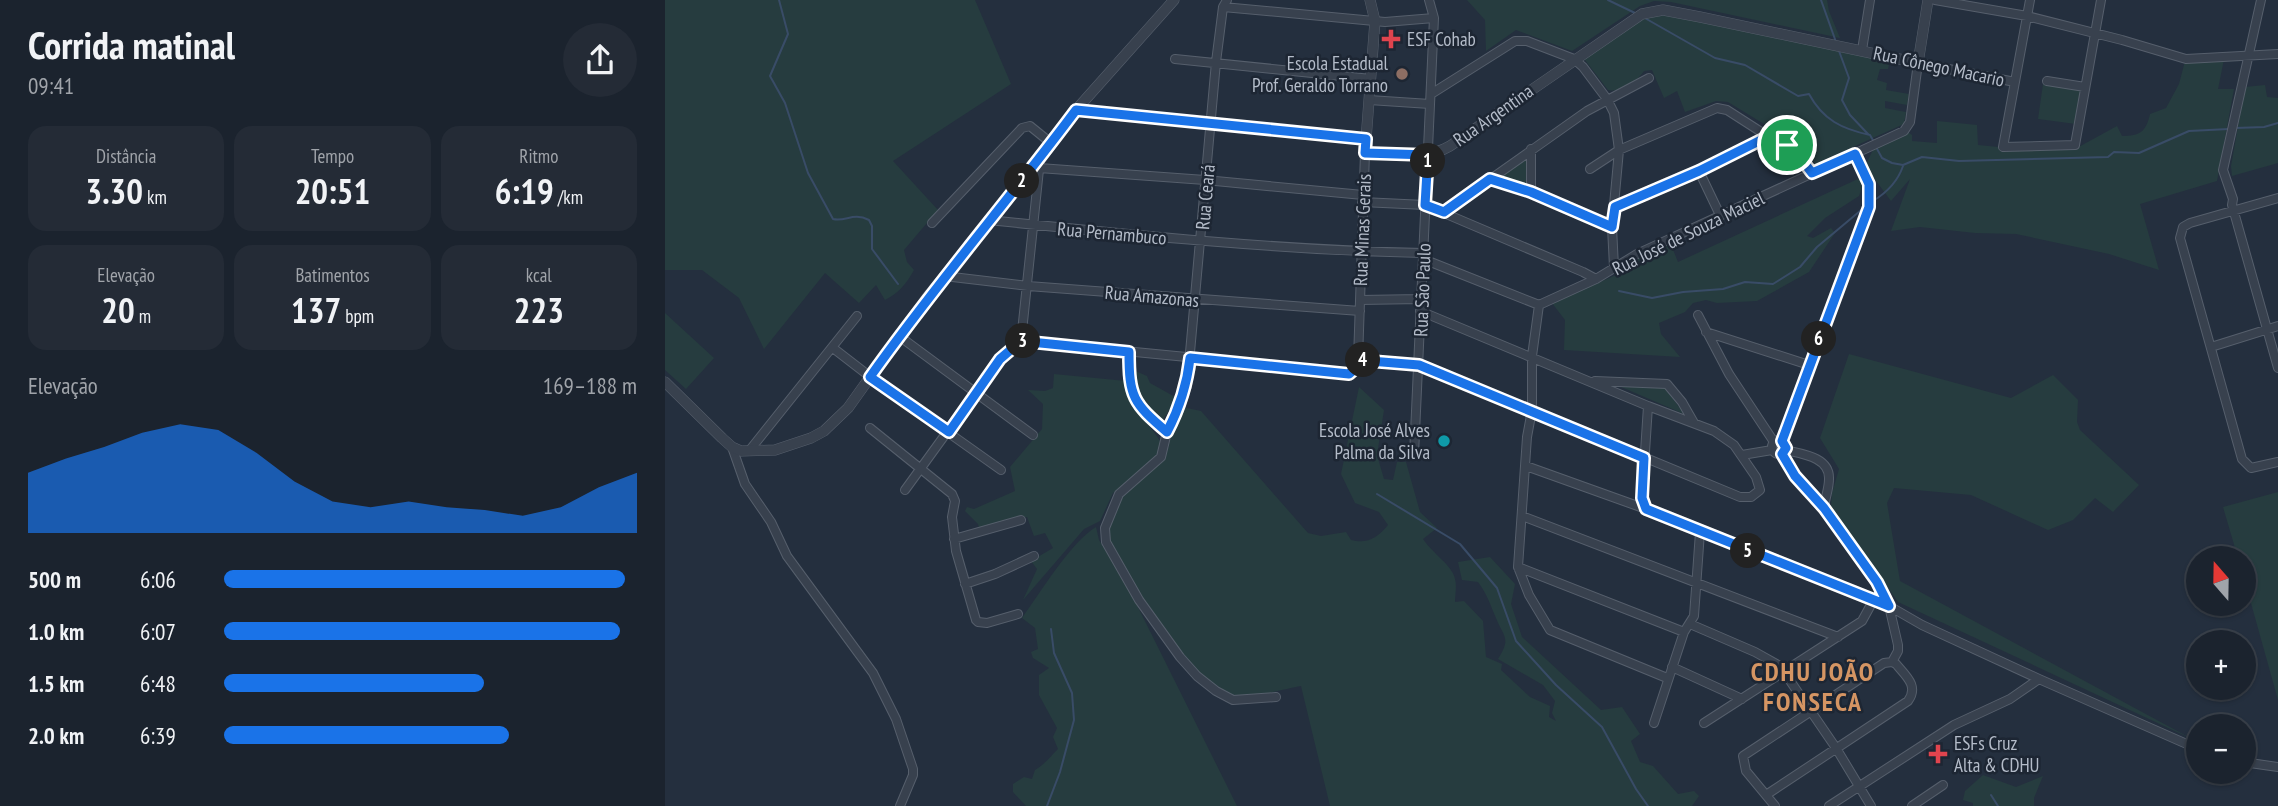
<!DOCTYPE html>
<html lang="pt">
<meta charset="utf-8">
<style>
body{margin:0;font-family:"PT Sans Narrow",sans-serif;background:#242b36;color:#f1f3f6;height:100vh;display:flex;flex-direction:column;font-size:26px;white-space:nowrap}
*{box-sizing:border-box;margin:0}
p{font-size:23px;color:#a0a4aa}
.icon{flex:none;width:38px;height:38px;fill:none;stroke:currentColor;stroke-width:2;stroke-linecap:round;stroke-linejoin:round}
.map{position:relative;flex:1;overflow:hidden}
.panel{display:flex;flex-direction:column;background:#1b232e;width:665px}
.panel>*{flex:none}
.needle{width:46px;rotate:340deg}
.fabs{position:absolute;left:1521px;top:546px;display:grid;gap:14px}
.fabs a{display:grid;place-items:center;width:70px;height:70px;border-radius:50%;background:#1b232e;box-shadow:0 2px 5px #0004,0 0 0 2px #39404a;font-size:35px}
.pin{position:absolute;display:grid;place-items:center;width:60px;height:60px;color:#fff;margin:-30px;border:4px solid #fff;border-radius:50%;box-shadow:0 2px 7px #0007}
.km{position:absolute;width:35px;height:35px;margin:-18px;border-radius:50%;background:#222;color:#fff;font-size:19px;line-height:35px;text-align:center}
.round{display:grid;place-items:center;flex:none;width:74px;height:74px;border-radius:37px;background:#242b36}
.summary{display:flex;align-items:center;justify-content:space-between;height:119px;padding:0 28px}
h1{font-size:38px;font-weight:600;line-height:52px}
.stats{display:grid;grid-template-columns:repeat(3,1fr);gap:10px;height:119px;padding:7px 28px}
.stats div{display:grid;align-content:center;border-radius:18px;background:#242b36;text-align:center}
.stats b{font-size:35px;font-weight:600}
.stats small{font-size:19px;font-weight:400}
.stats p{font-size:19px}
.chart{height:196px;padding:14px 28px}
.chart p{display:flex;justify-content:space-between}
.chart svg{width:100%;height:126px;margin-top:7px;fill:#1a73e8;opacity:.7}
ul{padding:0 28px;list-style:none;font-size:23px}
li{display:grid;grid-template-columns:112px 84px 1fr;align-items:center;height:52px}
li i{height:18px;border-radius:9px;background:#1a73e8}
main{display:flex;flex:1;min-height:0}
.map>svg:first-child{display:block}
</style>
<main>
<section class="panel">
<div class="summary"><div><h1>Corrida matinal</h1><p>09:41</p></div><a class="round"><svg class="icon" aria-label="share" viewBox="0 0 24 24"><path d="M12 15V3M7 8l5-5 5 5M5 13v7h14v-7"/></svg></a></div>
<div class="stats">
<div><p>Distância</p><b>3.30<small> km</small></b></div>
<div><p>Tempo</p><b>20:51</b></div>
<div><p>Ritmo</p><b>6:19<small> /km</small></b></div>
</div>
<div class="stats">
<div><p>Elevação</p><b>20<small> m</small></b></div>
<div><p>Batimentos</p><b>137<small> bpm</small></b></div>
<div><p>kcal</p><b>223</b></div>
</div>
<div class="chart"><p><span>Elevação</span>169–188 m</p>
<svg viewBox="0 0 160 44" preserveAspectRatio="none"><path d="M0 44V23L10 18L20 14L30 9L40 6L50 8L60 16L70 26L80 33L90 35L100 33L110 35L120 36L130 38L140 35L150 28L160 23V44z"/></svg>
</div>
<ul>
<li><b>500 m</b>6:06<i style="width:97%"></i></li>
<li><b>1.0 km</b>6:07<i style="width:96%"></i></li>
<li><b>1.5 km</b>6:48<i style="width:63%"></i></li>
<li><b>2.0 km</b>6:39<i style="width:69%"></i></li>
</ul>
</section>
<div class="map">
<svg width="1613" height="806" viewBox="0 0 1613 806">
<rect width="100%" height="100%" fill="#242f3e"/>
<path fill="#263c3f" d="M 0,0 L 310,0 L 346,84 L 228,161 L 273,210 L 239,250 L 242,262 L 249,270 C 241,284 235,292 220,300 L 211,285 L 194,303 L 160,273 L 99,349 L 74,298 L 37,270 L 0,270 Z
M 802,0 L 1162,0 L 1164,11 L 1175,38 L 1006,2 L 989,1 L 975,6 L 907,51 L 851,30 L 821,51 L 820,20 Z
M 1002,13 L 1225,60 L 1223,69 L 1215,69 L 1212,80 L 1222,83 L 1221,90 L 1244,94 L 1242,105 L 1220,101 L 1220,108 L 1241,112 L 1239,124 L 1150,164 L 1132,144 L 1063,102 L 1051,101 L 1020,112 L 1012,91 L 999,98 L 987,70 L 979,71 C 971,82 957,93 943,90 L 920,60 L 921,54 L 975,19 Z
M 1559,59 L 1553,89 L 1569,89 L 1552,181 L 1475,204 L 1494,270 L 1444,254 L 1351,234 L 1310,233 L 1255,227 L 1226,231 L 1245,179 L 1226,201 L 1200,166 L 1208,150 L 1243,132 L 1247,135 L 1247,141 L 1272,143 L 1272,121 L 1312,125 L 1313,145 L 1333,147 L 1335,151 L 1410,149 L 1452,126 L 1457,136 C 1475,136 1481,132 1485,114 L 1501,108 L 1514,84 L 1520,61 Z
M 1378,84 L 1416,90 L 1411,124 L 1373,119 Z
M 1600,85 L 1602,97 L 1613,98 L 1613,163 L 1567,176 L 1566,166 L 1580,87 Z
M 862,154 L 863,186 L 839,177 L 838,174 Z
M 1195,178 L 1197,187 L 1194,196 L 1160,218 L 1142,236 L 1148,238 L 1166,228 L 1170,233 L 1144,272 L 1092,301 L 1052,303 L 1041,300 L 1028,303 L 1020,312 L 994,323 L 996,334 L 1015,357 L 899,350 L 900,320 L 887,303 L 958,272 L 962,262 L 1005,242 L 1013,262 Z
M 0,313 L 49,358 L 21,389 L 0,370 Z
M 1184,354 L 1346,398 L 1388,375 L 1413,400 L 1412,422 L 1415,430 L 1474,485 L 1448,512 L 1430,498 L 1408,520 L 1383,530 L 1306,495 L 1229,488 L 1222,503 L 1235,581 L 1527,739 L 1233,602 L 1166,506 L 1167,493 L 1174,469 L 1155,438 Z
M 468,370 L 482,376 L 485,383 L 512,398 L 497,421 C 476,405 469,397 468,370 Z
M 389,374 L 461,381 C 460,408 487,423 497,445 L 490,459 L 448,493 L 435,521 L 419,529 L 358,600 L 372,569 L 366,561 L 388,548 L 380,533 L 369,536 L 362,517 L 314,528 L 313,524 L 300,511 L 302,507 L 309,509 L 350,491 L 345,467 L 377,429 L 378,404 L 363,390 L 380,391 L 388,388 Z
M 998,385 L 1019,414 L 954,386 Z
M 694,387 L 719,410 L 712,455 L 719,479 L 728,480 L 732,462 L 741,462 L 755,512 L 772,528 L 758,539 C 767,553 788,566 790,579 C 792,586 790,595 790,602 L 799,601 L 818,621 L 821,657 L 837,664 L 836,670 L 865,697 L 885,706 L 884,717 L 891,721 L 887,713 L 890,701 L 878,685 L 833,659 C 847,637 838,637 831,618 C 825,604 822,594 813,582 L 797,580 L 793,562 L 825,557 L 850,584 L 846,604 L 857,637 L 936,710 L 957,707 L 975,734 L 966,741 L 975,762 L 988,766 L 1013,794 L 1029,791 L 1034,796 L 1027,806 L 665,806 L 636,686 C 618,689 583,700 566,694 C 524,680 471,586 446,548 L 443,528 L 453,497 L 495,463 L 504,446 L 506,427 L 517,407 L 536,411 L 643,533 L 656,536 L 681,532 L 686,540 C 703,544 712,538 723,525 L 714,512 L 690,503 L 676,474 Z
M 1613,492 L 1613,700 L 1579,578 L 1578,558 L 1573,558 L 1558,507 Z
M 431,527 L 434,540 L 461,583 L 572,806 L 361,806 L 348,792 L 348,784 L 359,777 L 367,779 L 370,770 C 381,763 384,758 393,749 L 388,737 L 392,728 L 374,695 L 374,675 L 384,668 L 368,658 L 366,652 L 373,649 L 370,628 L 357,618 C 376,592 405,543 431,527 Z
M 1318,775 L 1351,787 L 1378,776 L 1369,798 L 1369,806 L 1308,806 L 1308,803 L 1298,800 L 1300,791 Z"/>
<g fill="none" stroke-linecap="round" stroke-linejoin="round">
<path stroke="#394c67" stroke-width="2" d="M 114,0 L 123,34 L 105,76 L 120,103 L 143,173 L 168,219 C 181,222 188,212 204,220 L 207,226 L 207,249 L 233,284
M 943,0 L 970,13
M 1156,0 L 1171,42
M 978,17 L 1050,58 L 1080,65 L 1133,96 L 1144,94 C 1158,120 1177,129 1205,135 L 1209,142
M 1174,51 L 1184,78 L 1177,100 L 1185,115 L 1203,134
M 1570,128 L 1599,127 L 1613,123
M 1211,147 L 1217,158 L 1227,163 L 1238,165 L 1257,157 L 1294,161 L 1443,157 L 1449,152 L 1474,153 L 1524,131 L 1564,129
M 1208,201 C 1221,193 1233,181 1238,166
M 954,291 L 987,298 L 1018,292 L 1058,289 L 1080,282 L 1108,284 L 1135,267 L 1152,247 L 1201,206
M 712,494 L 795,544 L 832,588 L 851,641 L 891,685 L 937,727 L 971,789 L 983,806
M 1326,795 L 1333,806
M 382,806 L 395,772 L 409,720 L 407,693 L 389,653 L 386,629"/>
<defs>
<path id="minor" d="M 562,0 L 558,7 L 551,62 L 522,386 L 514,410 L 502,432 L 496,457 L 454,494 L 440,528 L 441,542 L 474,600 L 515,657 L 532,676 L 551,691 L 568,700 L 611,697
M 1270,0 L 1362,16 L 1457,40 L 1521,59 L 1613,54
M 1365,0 L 1338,147 L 1410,145 L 1436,0
M 1596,0 L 1558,170 L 1568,199 L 1567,205 L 1613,368
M 558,7 L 720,22 L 769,18
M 1197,50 L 1205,0
M 510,59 L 706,79
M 1382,81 L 1420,87
M 766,94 L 850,41 L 862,41 L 909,59 L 918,67 L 942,99 L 949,113 L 954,150 L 947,227 L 949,267
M 704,100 L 765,104
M 411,110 L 701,139
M 374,168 L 540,180 L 698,195
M 925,169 L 954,150 L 1052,108 L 1062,110 L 1104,137 L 1122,145 L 1134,155 L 1147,173
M 1034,171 L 1055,215
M 825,179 L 866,192 L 947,227
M 866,192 L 866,149
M 1613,198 L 1525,223 L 1518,227 L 1515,238 L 1577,459 L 1586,468 L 1613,462
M 697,202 L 760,205 L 918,272 L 931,279
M 950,207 L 1034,171 L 1104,137
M 779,212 L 922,111 L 984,78
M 323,220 C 468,235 613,250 758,253
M 267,223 L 357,128 L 365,126 L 386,143
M 758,259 L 874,305
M 279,276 L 363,286 L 695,311
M 695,300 L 756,299
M 874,305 L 931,279 L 972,254 L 1239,131 L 1245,122 L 1253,63 L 1350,82
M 874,305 L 867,356 L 867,410 L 862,437 L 853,567 L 1019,632
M 1033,315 L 1064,374 L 1109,442
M 1041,332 L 1144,365
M 234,336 L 368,435
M 356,341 L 687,373 L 692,367 L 693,360 L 700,153
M 1546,347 L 1613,326
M 168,348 L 212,382 L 336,470
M 464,352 C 464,399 467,402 502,432
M 693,360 L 754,364 L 1075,497 L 1086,497 L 1095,490 L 1091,477 L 1069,445 L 1049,431 L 983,406 L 755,311
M 930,381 L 1002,384 L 1017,402 L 1029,423
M 205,428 L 287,494 L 290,501 L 287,517 L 291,551 L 311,620 L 313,622 L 322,623 L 353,614
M1107 447a7 7 0 1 1 14 0a7 7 0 1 1-14 0Z
M 1117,441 L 1204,207 L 1204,184 L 1190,154
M 67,447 L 80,484 L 106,522 L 122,556 L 208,673 L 231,719 L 248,769 L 248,775 L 235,806
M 1120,450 C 1137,454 1165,457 1164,479 C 1164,489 1160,498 1159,508 L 1212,582 L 1224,606 L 1233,645 L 1233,651 L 1227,662
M 84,451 L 192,316
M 1117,454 L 1130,476 L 1159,508
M 749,455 L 768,39 L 769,18 L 764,0
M 1077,455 L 1107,450
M 861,466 L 981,509 L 1224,606 L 1257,625 L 1374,679 L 1533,749
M 240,490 L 335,359 L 356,341 L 375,160
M 981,509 L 977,498 L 983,406
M 857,516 L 1173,637
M 289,539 L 356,520
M 853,567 L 864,595 L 885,630 L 1002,678
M 300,584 L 330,574 L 369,556
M 1025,624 L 1090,652 L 1115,666 L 1171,748 L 1206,806
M 1007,667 L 1077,699
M 989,723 L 1019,632 L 1029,616 L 1035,532
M 1039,723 L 1197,621 L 1208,601
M 1578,762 L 1613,767
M 1101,795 L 1243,701 C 1254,686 1241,676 1231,664 L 1227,662 L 1219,663 L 1078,756 L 1081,771 L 1110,806
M 1164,806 L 1289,725 L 1345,699 L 1374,679
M 1247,806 L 1278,785"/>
<path id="tertiary" d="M 705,0 L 710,21 L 700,153 C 728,154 760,161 785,146 L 977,14 L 998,10 L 1035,17 L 1253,63 L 1263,0
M 0,382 L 57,438 L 67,447 L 76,451 L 110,450 L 146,438 L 159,431 L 183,408 L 263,296 L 375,160 L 411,110 L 509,0"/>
</defs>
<use href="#minor" stroke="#565f6c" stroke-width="10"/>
<use href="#tertiary" stroke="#565f6c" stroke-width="11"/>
<use href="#minor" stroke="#38414e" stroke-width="8"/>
<use href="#tertiary" stroke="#38414e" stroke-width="10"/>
</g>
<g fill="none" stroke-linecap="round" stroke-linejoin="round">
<defs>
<path id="route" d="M 411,110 L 701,139 L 700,153 L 763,155 L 760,205 L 779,212 L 825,179 L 866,192 L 947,227 L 950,207 L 1034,171 L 1104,136 C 1123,146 1134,155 1147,173 L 1190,154 L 1204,184 L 1204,207 L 1117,441 L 1121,448 L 1117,454 L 1130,476 L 1159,508 L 1212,582 L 1224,606 L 981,509 L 977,498 L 979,458 L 754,365 L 693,360 L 692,367 L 684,374 L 525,358 C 522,385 515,407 502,432 C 468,403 464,397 464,352 L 356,341 L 335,359 L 284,432 L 205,377 C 270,285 344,200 411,110 Z"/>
</defs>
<use href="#route" stroke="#fff" stroke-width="14"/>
<use href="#route" stroke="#1a73e8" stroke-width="9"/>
</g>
<g fill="#e0444e" stroke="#1d2633" stroke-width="2.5">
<path d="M722.5 28.5h7v7h7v7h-7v7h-7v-7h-7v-7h7z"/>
<path d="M1269.5 743.5h7v7h7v7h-7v7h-7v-7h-7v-7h7z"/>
</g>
<circle fill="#8d6e63" stroke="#1d2633" stroke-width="2.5" cx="737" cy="74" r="7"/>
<circle fill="#0f9aa8" stroke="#1d2633" stroke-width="2.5" cx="779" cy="441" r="7"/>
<g text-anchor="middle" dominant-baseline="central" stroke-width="5" stroke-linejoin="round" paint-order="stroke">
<g font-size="19" fill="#b4bcc9" stroke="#1d2633" text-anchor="start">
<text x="742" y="39">ESF Cohab</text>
<text x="723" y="63" text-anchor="end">Escola Estadual<tspan x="723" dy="22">Prof. Geraldo Torrano</tspan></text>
<text x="765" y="430" text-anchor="end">Escola José Alves<tspan x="765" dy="22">Palma da Silva</tspan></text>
<text x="1289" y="743">ESFs Cruz<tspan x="1289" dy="22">Alta &amp; CDHU</tspan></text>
</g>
<g font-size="19" fill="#b4bcc9" stroke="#1d2633">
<text transform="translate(1274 66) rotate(12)">Rua Cônego Macario</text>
<text transform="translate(828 115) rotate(-35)">Rua Argentina</text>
<text transform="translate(540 197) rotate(-85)">Rua Ceará</text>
<text transform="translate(697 230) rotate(-88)">Rua Minas Gerais</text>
<text transform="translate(447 233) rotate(5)">Rua Pernambuco</text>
<text transform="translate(1023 233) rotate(-26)">Rua José de Souza Maciel</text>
<text transform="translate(757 290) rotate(-88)">Rua São Paulo</text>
<text transform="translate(487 296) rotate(5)">Rua Amazonas</text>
</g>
<g font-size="26" font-weight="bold" letter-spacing="2" fill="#d59563" stroke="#1d2633">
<text x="1148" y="671">CDHU JOÃO<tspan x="1148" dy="30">FONSECA</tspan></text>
</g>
</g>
</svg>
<div class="fabs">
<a><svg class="needle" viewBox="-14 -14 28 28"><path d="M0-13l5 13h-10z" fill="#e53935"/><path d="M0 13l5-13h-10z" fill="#a0a4aa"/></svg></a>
<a>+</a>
<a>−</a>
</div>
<div class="pin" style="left:1122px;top:145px;background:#1e9e55"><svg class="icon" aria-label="arrive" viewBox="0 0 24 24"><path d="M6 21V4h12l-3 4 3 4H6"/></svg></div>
<b class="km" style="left:763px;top:161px">1</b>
<b class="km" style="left:357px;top:181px">2</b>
<b class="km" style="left:358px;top:341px">3</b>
<b class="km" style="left:698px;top:360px">4</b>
<b class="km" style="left:1083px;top:551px">5</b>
<b class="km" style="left:1154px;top:339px">6</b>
</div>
</main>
